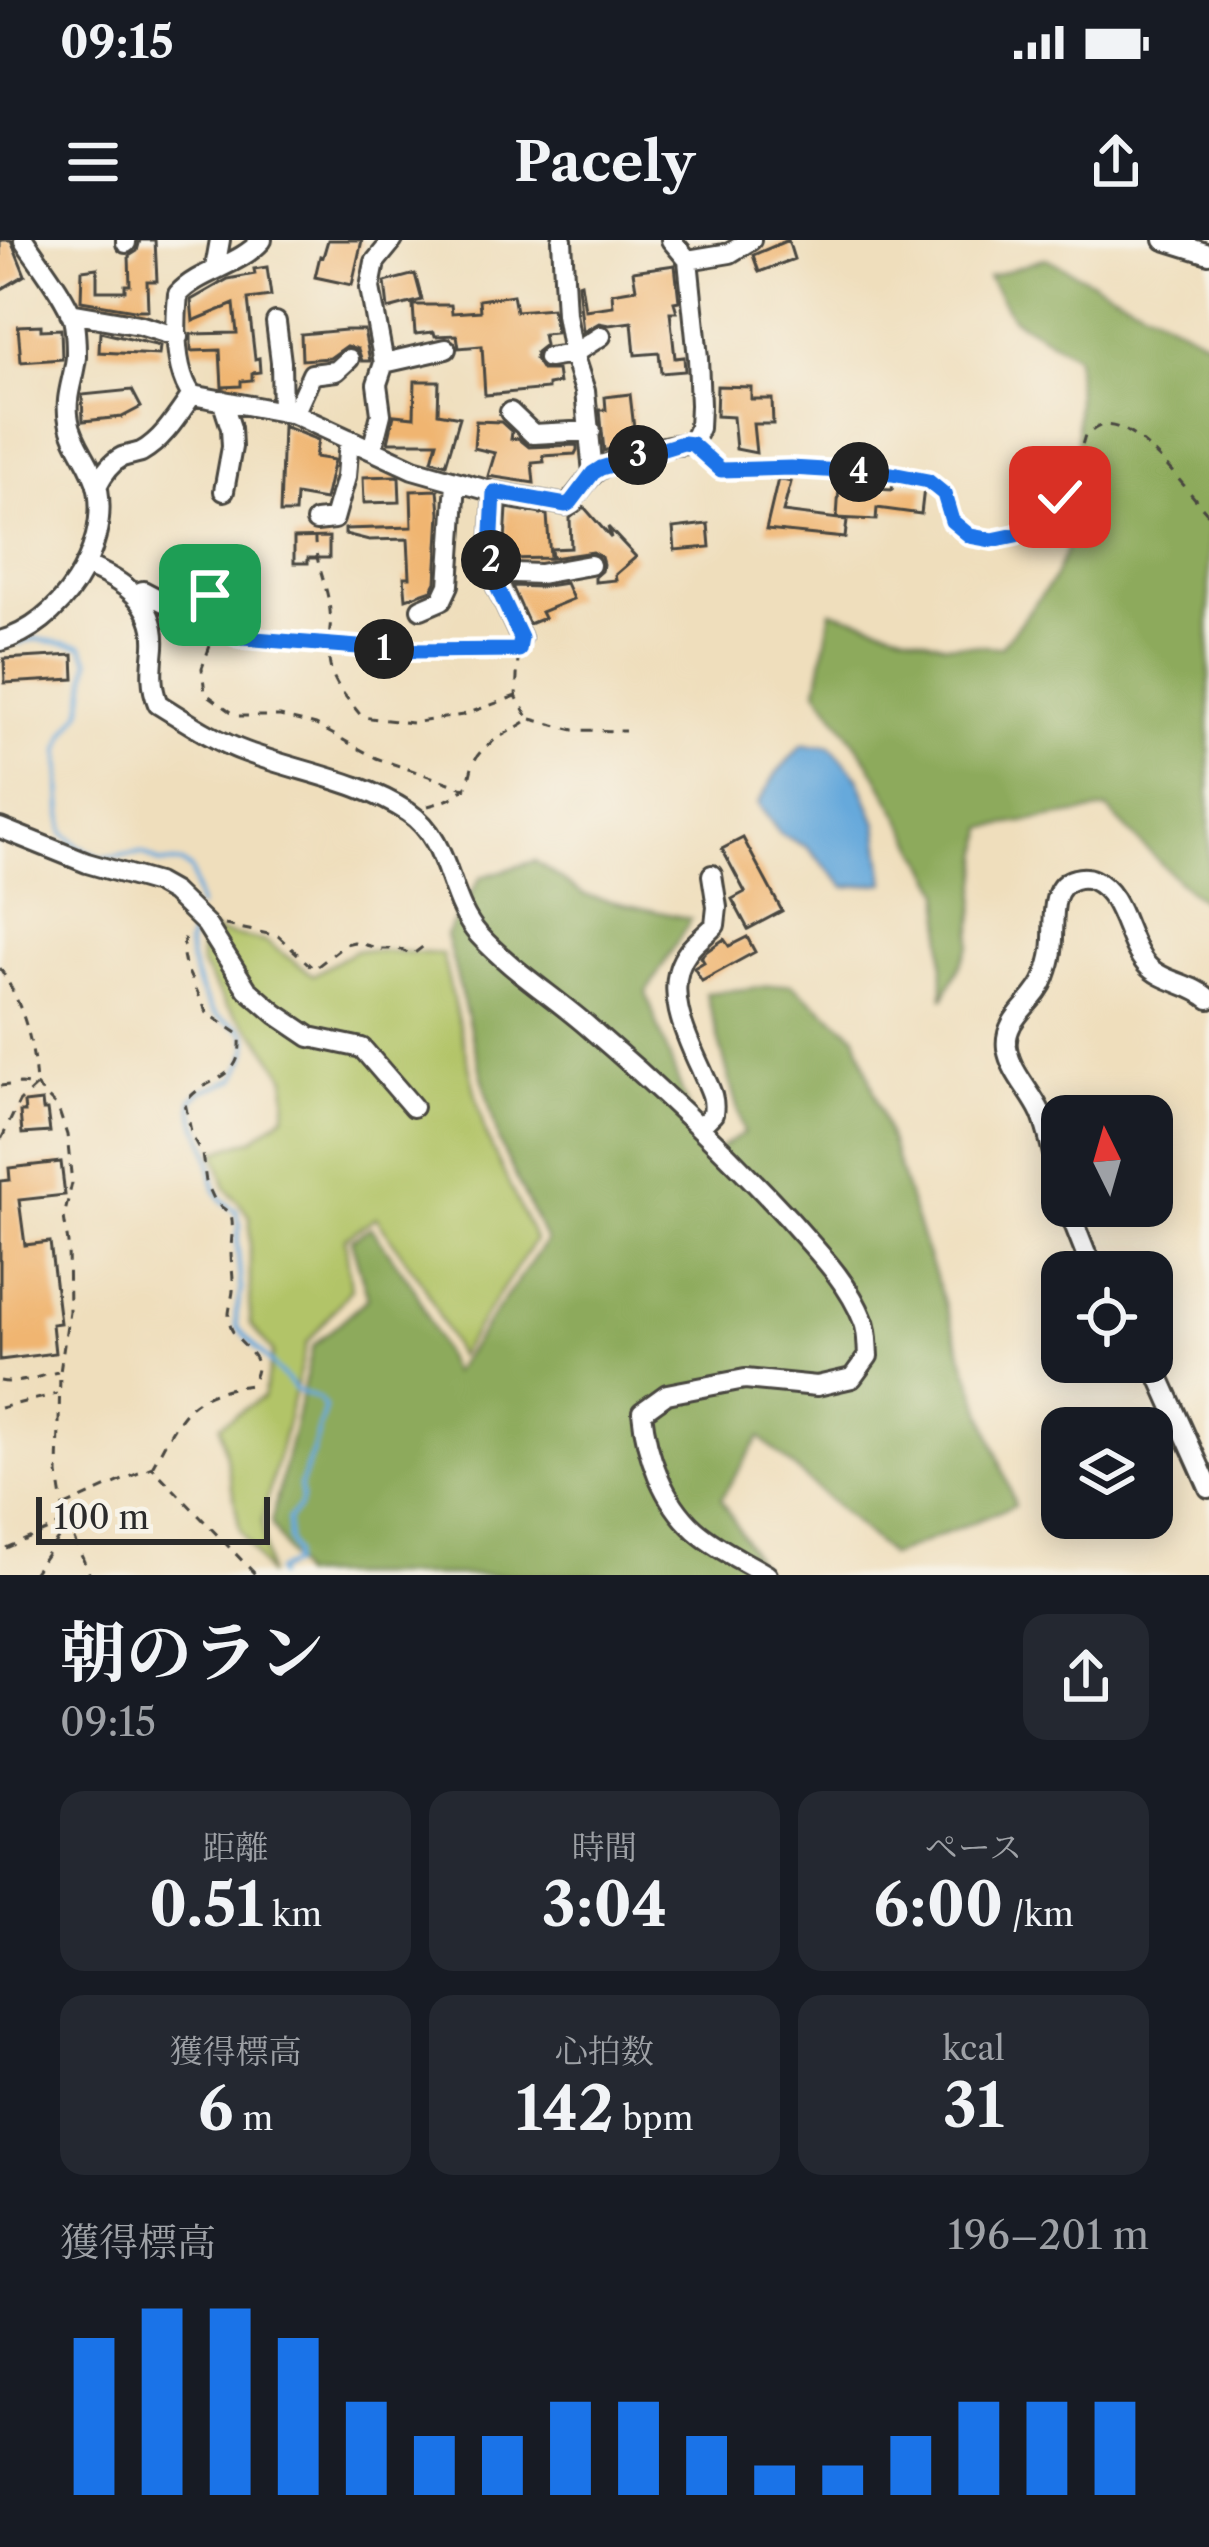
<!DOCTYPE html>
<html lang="ja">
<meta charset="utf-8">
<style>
body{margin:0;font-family:"Libre Caslon Text","Noto Serif JP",serif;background:#242831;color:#f1f3f6;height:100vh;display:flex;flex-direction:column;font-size:45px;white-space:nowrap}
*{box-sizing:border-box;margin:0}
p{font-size:39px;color:#9ea1a6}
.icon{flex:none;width:66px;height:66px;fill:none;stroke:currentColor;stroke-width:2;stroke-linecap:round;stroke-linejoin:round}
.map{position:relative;height:1335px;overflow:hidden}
.panel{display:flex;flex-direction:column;background:#171b24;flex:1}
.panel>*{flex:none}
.needle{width:78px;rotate:355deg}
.tools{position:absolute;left:1041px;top:855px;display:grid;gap:24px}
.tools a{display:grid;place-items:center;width:132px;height:132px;border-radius:24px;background:#171b24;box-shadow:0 6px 30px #0003;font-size:60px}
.scale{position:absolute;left:36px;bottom:30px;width:234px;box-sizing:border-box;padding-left:12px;border:6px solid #2b2b2b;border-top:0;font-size:33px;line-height:42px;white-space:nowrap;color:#2b2b2b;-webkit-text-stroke:9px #f7f3e8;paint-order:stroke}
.pin{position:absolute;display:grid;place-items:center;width:102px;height:102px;color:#fff;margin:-51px;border-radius:24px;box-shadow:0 6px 18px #0006}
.km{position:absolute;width:60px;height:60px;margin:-30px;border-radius:50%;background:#222;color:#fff;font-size:33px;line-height:60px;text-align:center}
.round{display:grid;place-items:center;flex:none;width:126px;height:126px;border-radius:24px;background:#242831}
.overview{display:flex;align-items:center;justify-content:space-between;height:204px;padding:0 60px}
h1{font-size:66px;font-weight:700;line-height:90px}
.metrics{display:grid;grid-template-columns:repeat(3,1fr);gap:18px;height:204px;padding:12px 60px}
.metrics div{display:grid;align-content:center;border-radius:24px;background:#242831;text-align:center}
.metrics b{font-size:60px;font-weight:700}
.metrics small{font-size:33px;font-weight:400}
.metrics p{font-size:33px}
.chart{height:336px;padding:24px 60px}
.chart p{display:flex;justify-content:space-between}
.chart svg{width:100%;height:216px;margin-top:12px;stroke:#1a73e8;stroke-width:6}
.status{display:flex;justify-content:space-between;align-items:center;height:84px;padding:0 60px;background:#171b24;direction:ltr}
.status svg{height:33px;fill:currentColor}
header{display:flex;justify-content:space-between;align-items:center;height:156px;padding:0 60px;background:#171b24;font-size:54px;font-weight:700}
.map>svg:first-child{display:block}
</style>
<div class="status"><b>09:15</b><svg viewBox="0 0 49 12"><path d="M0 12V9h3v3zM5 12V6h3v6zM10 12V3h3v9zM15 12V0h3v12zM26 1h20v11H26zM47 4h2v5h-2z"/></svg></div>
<header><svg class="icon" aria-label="menu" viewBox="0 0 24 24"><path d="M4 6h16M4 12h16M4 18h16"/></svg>Pacely<svg class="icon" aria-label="share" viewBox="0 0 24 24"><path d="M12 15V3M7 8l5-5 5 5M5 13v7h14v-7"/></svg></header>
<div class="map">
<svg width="1209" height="1335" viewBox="0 0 1209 1335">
<rect width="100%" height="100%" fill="#f7f3e8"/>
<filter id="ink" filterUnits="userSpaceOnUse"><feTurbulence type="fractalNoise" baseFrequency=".00833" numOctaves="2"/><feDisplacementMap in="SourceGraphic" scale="24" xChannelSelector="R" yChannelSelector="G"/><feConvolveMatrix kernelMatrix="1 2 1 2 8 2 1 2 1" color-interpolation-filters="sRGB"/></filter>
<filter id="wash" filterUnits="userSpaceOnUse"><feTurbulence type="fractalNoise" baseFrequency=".004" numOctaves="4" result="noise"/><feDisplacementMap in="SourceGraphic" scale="48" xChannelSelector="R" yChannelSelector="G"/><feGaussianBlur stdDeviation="2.7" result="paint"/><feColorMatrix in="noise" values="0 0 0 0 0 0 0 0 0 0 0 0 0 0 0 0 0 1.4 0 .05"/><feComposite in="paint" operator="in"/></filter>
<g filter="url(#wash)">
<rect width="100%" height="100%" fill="#efdebc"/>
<path fill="#b2c468" stroke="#6e784a" stroke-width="3" d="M 201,689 L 266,702 L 313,735 L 356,710 L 442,714 L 485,893 L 535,1000 L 458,1116 L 425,1047 L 376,977 L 345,998 L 351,1049 L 307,1103 L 262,1281 L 268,1335 L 240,1290 L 220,1185 L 263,1157 L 273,1112 L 250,1084 L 250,976 L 226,948 L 215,912 L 253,899 L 285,875 L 286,838 L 259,798 L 226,765 L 201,724 Z"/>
<path fill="#8daa5c" stroke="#5c6a44" stroke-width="3" d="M 1046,18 L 1209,102 L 1209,666 L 1180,643 L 1107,569 L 985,588 L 970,705 L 943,759 L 942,652 L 869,522 L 817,450 L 831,371 L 943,404 L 1001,407 L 1054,339 L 1079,279 L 1076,116 L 1012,78 L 988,37 Z
M 535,621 L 584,655 L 691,679 L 646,753 L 706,918 L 744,893 L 706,753 L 791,744 L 856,796 L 924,1005 L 1015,1265 L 891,1316 L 760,1197 L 721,1258 L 765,1335 L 300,1335 L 271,1283 L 313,1106 L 368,1058 L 351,1000 L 371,987 L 415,1049 L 452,1133 L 546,1001 L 499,902 L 446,695 L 481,637 Z"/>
<path fill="#66a9db" stroke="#486a83" stroke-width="3" d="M 802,505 L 830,506 L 858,537 L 877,584 L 885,643 L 845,647 L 807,607 L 780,594 L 758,564 L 776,534 Z"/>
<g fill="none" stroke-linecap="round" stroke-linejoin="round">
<path stroke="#66a9db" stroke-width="4.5" d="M 19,403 L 35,399 L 82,406 L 89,421 L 82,471 L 66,493 L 60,510 L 63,592 L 79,607 L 101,618 L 142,613 L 161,623 L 182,623 L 192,631 L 199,667
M 196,684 C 194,690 190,696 189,702 C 186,718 204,762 214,773 C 225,785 246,783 248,803 C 249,815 240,828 235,839 L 202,851 L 192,859 C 192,878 201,891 207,908 C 216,936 206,953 236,971 L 240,985 L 237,1002 L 241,1050 L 236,1074 L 237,1087 L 296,1150 L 319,1159 L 325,1167 L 313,1211 L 300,1245 L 302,1256 L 300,1266 L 288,1279 L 289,1301 L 294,1313 L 292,1324 L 276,1331 L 277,1335"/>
</g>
<g id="blocks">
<path fill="#f0b571" d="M 0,0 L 11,0 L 25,35 L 0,50 Z
M 140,0 L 155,0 L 157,41 L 147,41 L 148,70 L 134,70 L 81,61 L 82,30 L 97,28 L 97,51 L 125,51 L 125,45 L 130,45 L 129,16 L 137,11 Z
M 328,0 L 362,0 L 352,45 L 315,37 L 320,16 L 323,17 Z
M 788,0 L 794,19 L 759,32 L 753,15 Z
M 675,25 L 679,61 L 674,62 L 677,72 L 670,72 L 675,118 L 684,117 L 685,131 L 661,133 L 659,113 L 635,115 L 632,82 L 609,85 L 599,83 L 583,92 L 578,44 L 581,43 L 585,70 L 613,66 L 612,53 L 636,49 L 633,31 Z
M 267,27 L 271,56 L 248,59 L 255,119 L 259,118 L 260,132 L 252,133 L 252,140 L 241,141 L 241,146 L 222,147 L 220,110 L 191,111 L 191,94 L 237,93 L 234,64 L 193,81 L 191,60 L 228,39 L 255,34 L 254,29 Z
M 415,34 L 422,60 L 388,69 L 385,42 Z
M 513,55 L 516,71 L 552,68 L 556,93 L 543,94 L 545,105 L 536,112 L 535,119 L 542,130 L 557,130 L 559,143 L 548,145 L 548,149 L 485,155 L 482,106 L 459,108 L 457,95 L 435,96 L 434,92 L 415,94 L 413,65 L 451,65 L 452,73 L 480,71 L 479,60 Z
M 41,85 L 41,90 L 61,89 L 62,119 L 21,122 L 18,86 Z
M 346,90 L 364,90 L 370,121 L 362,121 L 358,109 L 347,106 L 330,118 L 302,120 L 301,94 Z
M 100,92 L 160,106 L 159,115 L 99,112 Z
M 415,141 L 439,141 L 438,173 L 460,177 L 446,224 L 432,220 L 437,202 L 388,202 L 394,175 L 414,177 Z
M 717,146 L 751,147 L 751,159 L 772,159 L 773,184 L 753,184 L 756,213 L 736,209 L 733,177 L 716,176 Z
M 132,150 L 141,167 L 122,177 L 83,181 L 82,155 Z
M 630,154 L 635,197 L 641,196 L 642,198 L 604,211 L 600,170 L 606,170 L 605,157 Z
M 476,181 L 501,182 L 512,192 L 511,199 L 518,198 L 529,207 L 577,205 L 577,210 L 575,214 L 543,216 L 544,222 L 532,223 L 534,243 L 488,236 L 495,213 L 474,208 Z
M 283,186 L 318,200 L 315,217 L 334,220 L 325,260 L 296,255 L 295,273 L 280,273 Z
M 396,236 L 399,237 L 400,262 L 364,263 L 363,237 Z
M 778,239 L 791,242 L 783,272 L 847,280 L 845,298 L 766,290 Z
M 893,244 L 924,248 L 921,274 L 877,268 L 876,280 L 837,278 L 839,247 L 892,250 Z
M 438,250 L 440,273 L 436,342 L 432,350 L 406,359 L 404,337 L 410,337 L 408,299 L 369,300 L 345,294 L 345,289 L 412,287 L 411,251 Z
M 584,267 L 611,298 L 608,287 L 636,317 L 615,335 L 616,340 L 595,342 L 595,337 L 602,331 L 603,324 L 601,317 L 593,312 L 552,318 L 551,309 L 571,308 L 570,278 Z
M 507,268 L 547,275 L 550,318 L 504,319 Z
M 708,284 L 710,307 L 675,310 L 673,288 Z
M 329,297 L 329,318 L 308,318 L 308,323 L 294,323 L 294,298 Z
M 566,343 L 573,359 L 541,372 L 544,378 L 529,384 L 512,346 L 540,347 Z
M 73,415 L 74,439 L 5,443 L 4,419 Z
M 743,598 L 782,671 L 748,689 L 732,659 L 745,652 L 722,609 Z
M 747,697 L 755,712 L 702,741 L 694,728 L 704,722 L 701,717 L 707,711 L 724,699 L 729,706 Z
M 42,861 L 43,870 L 47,870 L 50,892 L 22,894 L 20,872 L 25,872 L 24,863 Z
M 61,922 L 65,955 L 19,960 L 25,1005 L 50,1002 L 60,1083 L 52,1084 L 55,1113 L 0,1120 L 0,941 L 10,940 L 9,928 Z"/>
</g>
</g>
<g filter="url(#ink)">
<use href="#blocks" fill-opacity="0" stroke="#484641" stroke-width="3"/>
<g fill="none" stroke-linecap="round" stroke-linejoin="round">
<defs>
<path id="minor" d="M 562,0 L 566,74 L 573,114 L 585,151 L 593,233
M 1164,0 L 1209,14
M 126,3 L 126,0
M 688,20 L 730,13 L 751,0
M 215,28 L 220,0
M 70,73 L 139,85 L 178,97
M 276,82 L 281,122 L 282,172
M 548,118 L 573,114 L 601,96
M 384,123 L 446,109
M 192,155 C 174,130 175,85 178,54 C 200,30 239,26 262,0
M 222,160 L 231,188 L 232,207 L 224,251
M 510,172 L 533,194 L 591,191
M 294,174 L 312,134 L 336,131 L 349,119
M 372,210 L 381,174 L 377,144 L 384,123 L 370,48 L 375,22 L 393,0
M 97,246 C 103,234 110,223 122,217 C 125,216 138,213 141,212 C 163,200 178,175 192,155 L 294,174 L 413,229 L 494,252 L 566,265 C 578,256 585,239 598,230 C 618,217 669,203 692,204 L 699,188 L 700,165 L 698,118 L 688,20 L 671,0
M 494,252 L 490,332 L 521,398
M 316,281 L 334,279 L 346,237 L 349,199
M 85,325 C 122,340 157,362 154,407 C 152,428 150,445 158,464 C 186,481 215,501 246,512 C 299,532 359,540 408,572 C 452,601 446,659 479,695 C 512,731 555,757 591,789 C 660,848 726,911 788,978 C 815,1009 848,1041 863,1080 C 868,1091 867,1104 868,1116 L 852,1138 L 817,1146 L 745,1139 L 667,1154 L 642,1172 C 646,1214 663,1261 695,1290 C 715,1308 744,1321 767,1335
M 490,332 L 540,334 L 590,325
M 135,354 L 143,351 L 187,374 L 210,355
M 421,369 L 442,360 L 449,345 L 456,242
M 0,401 C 60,385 109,311 98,249 C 93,224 73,205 69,181 C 64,157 74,139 76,117 C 76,105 76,90 73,79 C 66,57 38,21 24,0
M 0,588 L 87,623 L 157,643 L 173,652 L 206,684 L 247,749 L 276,774 L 310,797 L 362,808 L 413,867
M 700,887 L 713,874 C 716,856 708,846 701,829 C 685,795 662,746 688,712 C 695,702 707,694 715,685 L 717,667 L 712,635
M 1062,953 C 1055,927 1051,897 1041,873 C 1031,851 1011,833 1007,808 C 1003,777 1036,763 1045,737 C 1048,729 1051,720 1052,711 C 1056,688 1046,646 1075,639 C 1082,637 1087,637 1093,640 C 1124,654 1125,700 1146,724 C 1161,742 1191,743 1209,759
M 1067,966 L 1086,1014 L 1098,1032
M 1152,1121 L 1209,1248"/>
</defs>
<use href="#minor" stroke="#484641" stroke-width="24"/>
<path stroke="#484641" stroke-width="3" stroke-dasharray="9 9" stroke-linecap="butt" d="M 702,213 L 721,230 C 768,230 813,229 860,232 C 881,233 904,233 924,240 C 948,249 942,267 954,283 C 975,309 1024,299 1046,278 C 1067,257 1077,222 1085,195 C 1089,193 1098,186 1101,186 C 1137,178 1187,252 1209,275
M 315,296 C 314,322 328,345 330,371 C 332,387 327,403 329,419 C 331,443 348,459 362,477 L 412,483 L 463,475 L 516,456
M 206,384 L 242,399 L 410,411 L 511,410
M 216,389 L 202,428 L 205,453 L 237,476 L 280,476 L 316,485 L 376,518 L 467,549
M 531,479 L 574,490 L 625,491
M 428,566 C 490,550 456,530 487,506 C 500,495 516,489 529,479 L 516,456 L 518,418
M 225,685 L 278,696 L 314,729 L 346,704 L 354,702 L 381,709 L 399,709 L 412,715 L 425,705
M 0,728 C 23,765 34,802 36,846 L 19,862 L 0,902
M 0,846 L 20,844 L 36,846 L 58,868 L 67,895 L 72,943 L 64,977 L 68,1003 L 69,1071 L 60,1132 L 58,1234 L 65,1279 L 90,1335
M 0,1141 C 20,1145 39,1136 58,1132
M 0,1168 L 57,1154
M 152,1227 C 182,1174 185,1154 250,1145 C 273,1111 233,1110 229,1080 C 228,1071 232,1060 233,1051 C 234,1038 231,1025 231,1012 C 231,998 234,988 231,974 L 216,963 L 206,942 L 202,914 L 192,896 L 185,863 C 207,833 243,845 240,795 L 207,773 L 185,725 L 182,710 L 186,692
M 65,1266 L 152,1227 L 256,1335
M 6,1308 L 65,1283
M 32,1335 L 66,1287"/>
<use href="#minor" stroke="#fff" stroke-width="18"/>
</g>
</g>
<g fill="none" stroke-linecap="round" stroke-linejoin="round" filter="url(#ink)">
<defs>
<path id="route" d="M 210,355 L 187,374 L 216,389 L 242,398 L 410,411 L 519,410 L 521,398 L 490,332 L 494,252 L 566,265 L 571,262 L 593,233 L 601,228 L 683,203 L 692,204 L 721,230 L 791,228 L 892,234 L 928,241 L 944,254 L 952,281 L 970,296 L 992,300 L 1016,295 L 1045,279 L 1060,257"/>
</defs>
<use href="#route" stroke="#fff" stroke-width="24"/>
<use href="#route" stroke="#1a73e8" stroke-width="15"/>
</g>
</svg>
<div class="tools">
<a><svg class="needle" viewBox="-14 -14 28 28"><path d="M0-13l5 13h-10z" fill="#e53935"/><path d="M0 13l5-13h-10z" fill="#9ea1a6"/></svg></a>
<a><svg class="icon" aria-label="locate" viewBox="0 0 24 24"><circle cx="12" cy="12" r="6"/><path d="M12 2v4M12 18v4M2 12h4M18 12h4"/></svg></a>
<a><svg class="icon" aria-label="layers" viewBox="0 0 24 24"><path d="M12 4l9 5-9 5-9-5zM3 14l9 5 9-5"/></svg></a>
</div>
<div class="scale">100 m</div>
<div class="pin" style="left:210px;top:355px;background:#1e9e55"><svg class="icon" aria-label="arrive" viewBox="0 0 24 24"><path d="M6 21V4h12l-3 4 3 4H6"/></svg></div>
<div class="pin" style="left:1060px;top:257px;background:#d93025"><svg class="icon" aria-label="check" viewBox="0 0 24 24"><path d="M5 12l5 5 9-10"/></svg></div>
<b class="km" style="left:384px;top:409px">1</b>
<b class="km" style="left:491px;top:320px">2</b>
<b class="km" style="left:638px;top:215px">3</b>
<b class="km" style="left:859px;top:232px">4</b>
</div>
<section class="panel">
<div class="overview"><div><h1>朝のラン</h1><p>09:15</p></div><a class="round"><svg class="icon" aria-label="share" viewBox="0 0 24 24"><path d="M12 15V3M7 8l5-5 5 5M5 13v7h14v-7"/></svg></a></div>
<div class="metrics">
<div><p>距離</p><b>0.51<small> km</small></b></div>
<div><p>時間</p><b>3:04</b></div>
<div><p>ペース</p><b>6:00<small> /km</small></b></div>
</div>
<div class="metrics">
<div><p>獲得標高</p><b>6<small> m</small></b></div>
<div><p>心拍数</p><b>142<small> bpm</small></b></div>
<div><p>kcal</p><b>31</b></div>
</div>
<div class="chart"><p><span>獲得標高</span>196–201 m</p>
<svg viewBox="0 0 160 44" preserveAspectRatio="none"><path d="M5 44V12M15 44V6M25 44V6M35 44V12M45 44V25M55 44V32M65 44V32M75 44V25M85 44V25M95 44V32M105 44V38M115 44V38M125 44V32M135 44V25M145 44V25M155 44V25"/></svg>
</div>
</section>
